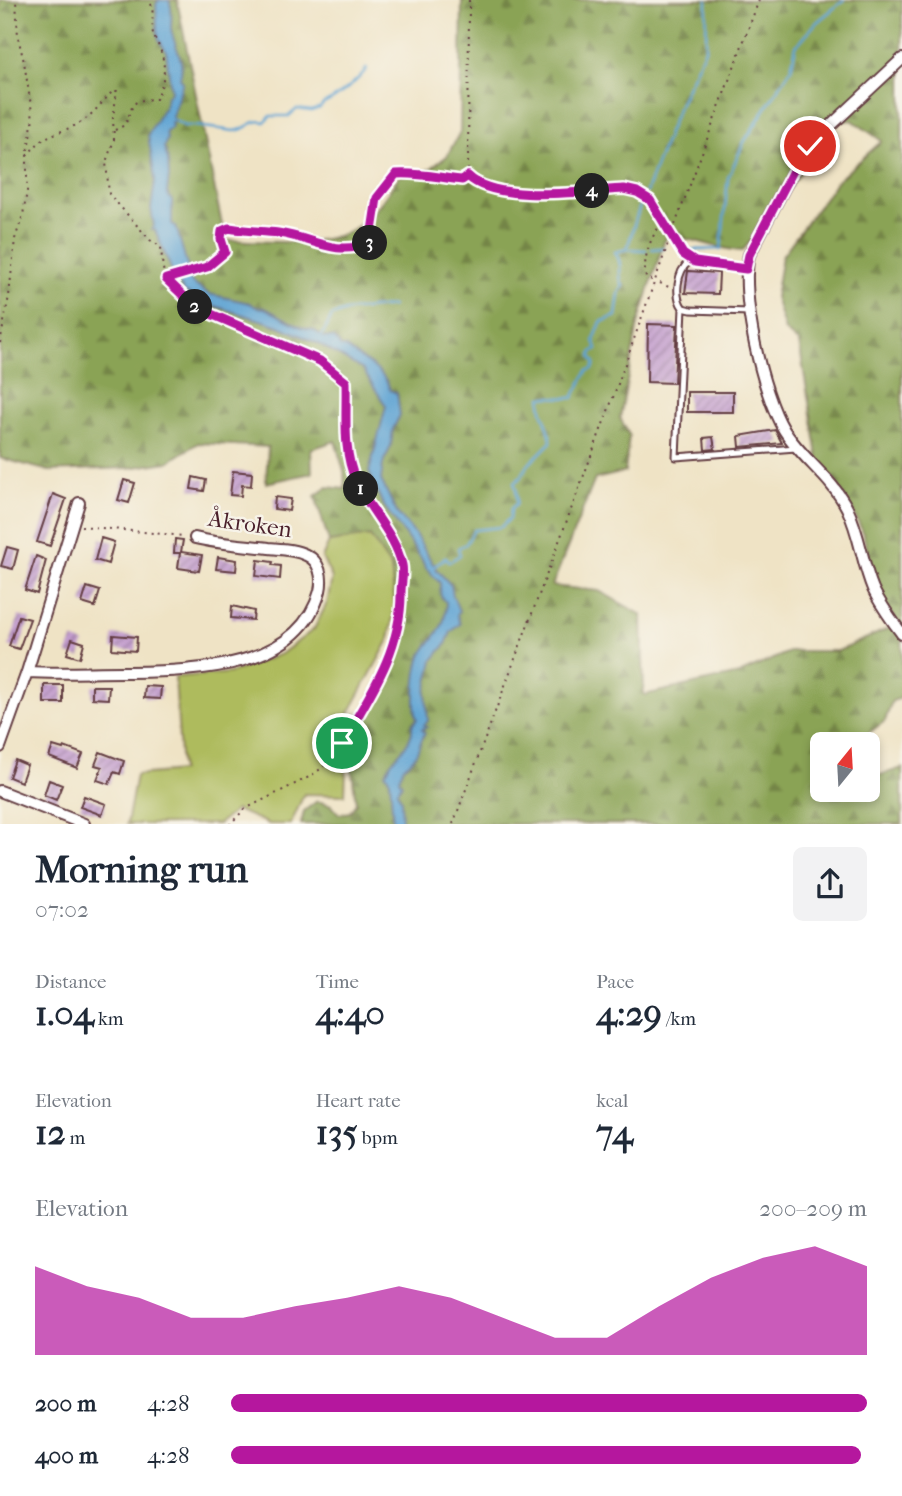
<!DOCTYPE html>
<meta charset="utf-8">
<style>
body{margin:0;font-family:"IM FELL French Canon",serif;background:#f2f2f3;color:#1f2937;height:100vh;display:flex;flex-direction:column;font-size:26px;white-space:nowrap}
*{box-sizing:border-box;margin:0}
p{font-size:23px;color:#747a83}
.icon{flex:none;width:38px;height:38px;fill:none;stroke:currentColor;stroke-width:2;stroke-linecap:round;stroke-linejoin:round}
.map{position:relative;height:824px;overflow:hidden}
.panel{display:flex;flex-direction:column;background:#fff;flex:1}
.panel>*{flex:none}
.needle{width:46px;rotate:18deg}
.buttons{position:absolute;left:810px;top:732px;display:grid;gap:14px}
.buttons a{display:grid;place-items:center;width:70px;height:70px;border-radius:10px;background:#fff;box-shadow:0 4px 10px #0003;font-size:35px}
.pin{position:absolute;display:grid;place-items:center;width:60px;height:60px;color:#fff;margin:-30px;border:4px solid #fff;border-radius:50%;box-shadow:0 2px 7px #0007}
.km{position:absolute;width:35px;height:35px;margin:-18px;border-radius:50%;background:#222;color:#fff;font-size:19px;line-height:35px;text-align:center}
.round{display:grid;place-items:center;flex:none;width:74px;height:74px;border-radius:10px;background:#f2f2f3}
.summary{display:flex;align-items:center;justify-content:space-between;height:119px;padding:0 35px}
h1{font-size:38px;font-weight:800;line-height:52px}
.stats{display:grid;grid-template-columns:repeat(3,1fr);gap:10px;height:119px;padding:7px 35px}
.stats div{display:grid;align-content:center}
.stats b{font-size:35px;font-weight:800}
.stats small{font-size:19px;font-weight:400}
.stats p{font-size:19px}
.chart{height:196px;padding:14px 35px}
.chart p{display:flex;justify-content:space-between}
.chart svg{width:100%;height:126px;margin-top:7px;fill:#b5179e;opacity:.7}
ul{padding:0 35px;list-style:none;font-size:23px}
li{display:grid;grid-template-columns:112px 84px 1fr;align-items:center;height:52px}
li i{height:18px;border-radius:9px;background:#b5179e}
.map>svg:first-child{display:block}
</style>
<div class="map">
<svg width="902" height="824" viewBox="0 0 902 824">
<defs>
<pattern id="forest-firs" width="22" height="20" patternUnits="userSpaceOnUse" patternTransform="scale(1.75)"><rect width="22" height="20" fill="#8aa354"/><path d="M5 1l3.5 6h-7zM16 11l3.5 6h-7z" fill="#738446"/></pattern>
<pattern id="building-hatch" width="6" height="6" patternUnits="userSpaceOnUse" patternTransform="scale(1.75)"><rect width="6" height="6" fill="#c29ccd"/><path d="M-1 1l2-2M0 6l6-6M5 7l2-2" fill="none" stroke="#a07fa7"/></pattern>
</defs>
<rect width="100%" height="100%" fill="#f7f3e8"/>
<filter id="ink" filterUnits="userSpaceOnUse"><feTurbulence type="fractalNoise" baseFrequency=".0143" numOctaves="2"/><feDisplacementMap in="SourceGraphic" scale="14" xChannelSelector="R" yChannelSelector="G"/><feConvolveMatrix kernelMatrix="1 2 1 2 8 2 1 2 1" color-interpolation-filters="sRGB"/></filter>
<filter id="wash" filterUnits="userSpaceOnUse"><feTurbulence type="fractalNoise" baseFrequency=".00686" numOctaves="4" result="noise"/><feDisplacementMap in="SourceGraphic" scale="28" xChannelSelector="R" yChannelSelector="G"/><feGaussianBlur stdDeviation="1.57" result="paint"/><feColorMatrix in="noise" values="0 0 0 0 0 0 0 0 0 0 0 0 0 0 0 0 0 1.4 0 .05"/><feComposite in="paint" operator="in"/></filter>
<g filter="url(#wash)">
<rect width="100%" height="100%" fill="#efe3c5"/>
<path fill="#aebb5d" stroke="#7c6d44" stroke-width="2" d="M 370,536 L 391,567 L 395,605 L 389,640 L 336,737 L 346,769 L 345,795 L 304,794 L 291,824 L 269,824 L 236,810 L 218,824 L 127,824 L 136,775 L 181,771 L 175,677 L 230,673 L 281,654 L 314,629 L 327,603 L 332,578 L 322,558 L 329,542 Z"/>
<path fill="url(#forest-firs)" stroke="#6a6140" stroke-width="2" fill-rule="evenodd" d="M 0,0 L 177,0 L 225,240 C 262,241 328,249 358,226 C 376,212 387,195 399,176 L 426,172 L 447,156 L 460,132 L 462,0 L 902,0 L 902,698 L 892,701 L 885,721 L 854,744 L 822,744 L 822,789 L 868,789 L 868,779 L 902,768 L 902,824 L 301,824 L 304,811 L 317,801 L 331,805 L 339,814 L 350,812 L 356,803 L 349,748 L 406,638 L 395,605 L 391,567 L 370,536 L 329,542 L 315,496 L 328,487 L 345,489 L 344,471 L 335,441 L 311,449 L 312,473 L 266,483 L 268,447 L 198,443 L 168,462 L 128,468 L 49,471 L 0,458 ZM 852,120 L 882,141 L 837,181 L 782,256 L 775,297 L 785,331 L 799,343 L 819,462 L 834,479 L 850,506 L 862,530 L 876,583 L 887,608 L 899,624 L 838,651 L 791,651 L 739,674 L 644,695 L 642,615 L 599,591 L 552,586 L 595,479 L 625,472 L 629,435 L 620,418 L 638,324 L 664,242 L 668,236 C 694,238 716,249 742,251 L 753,239 L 837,122 Z"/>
<path fill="#5da3d3" stroke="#54617f" stroke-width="2" d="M 159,0 L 169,0 C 173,10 171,19 171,28 C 173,45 186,60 180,78 L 183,82 L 172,117 L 176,122 L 171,122 L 172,127 L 166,132 L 167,139 L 164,147 L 168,160 L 169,176 L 167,193 L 172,201 L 172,224 L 176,226 L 192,283 L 209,294 L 250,303 L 256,307 L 265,308 L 301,327 L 314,330 L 323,337 L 334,338 L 341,347 L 345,347 C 360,360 385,369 390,390 L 397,393 L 400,415 L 393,429 L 391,446 L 383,464 L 381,480 L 397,513 L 415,534 L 433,564 L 436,564 L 436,569 L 451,585 L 453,596 L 459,611 L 457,615 L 460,624 L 451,632 L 446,644 L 433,660 L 426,692 L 428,721 L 424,725 L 427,727 L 422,729 L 425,733 C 418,745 418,760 404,766 L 399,779 L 402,784 L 397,791 L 401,799 L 402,824 L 393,824 L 390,780 L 385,773 C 390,768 389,764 394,759 C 402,750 414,739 412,725 L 417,719 C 413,706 415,663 424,651 C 437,632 446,628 446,602 C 438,597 441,591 440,583 L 425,567 L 421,558 L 382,503 L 369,472 L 386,406 L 363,370 L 317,343 L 277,325 L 208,304 L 184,292 L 174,276 L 155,230 L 151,230 L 154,226 L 151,209 L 155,180 L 148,135 L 162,110 L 164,109 L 167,96 L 171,91 L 166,51 L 159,40 L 157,29 L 156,4 Z"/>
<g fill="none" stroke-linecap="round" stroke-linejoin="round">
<path stroke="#5da3d3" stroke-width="2.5" d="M 174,120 L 184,126 C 193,124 223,130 234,131 C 247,131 251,118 265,122 L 270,116 L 289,116 L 297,109 L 311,111 L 320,108 L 324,103 C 334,101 361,78 367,68
M 646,192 L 678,107 L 706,47 L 707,0
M 627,249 L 646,250
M 652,249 L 663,248
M 688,250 L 721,249 L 728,178 L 744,142 L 791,69 L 796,46 L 817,22 L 844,0
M 321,338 L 332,316 L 346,311 L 392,306
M 435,566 L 446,557 L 449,562 L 460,555 L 458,548 L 466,544 L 474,530 L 501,527 L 510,518 L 511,509 L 517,503 L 516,488 L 514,483 L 521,477 L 527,466 L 551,442 C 551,427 538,411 542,397 L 573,398 L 587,371 L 593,369 L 595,363 L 591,357 L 592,352 L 597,349 L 594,340 L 601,322 L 616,316 L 619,293 L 623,286 C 616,274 625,267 615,252 L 627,249 L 641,202"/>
</g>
<g id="blocks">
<path fill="url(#building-hatch)" d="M 688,271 L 719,273 L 718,294 L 685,293 Z
M 648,324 L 677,325 L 674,383 L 647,382 Z
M 687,392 L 733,392 L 733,412 L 687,412 Z
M 775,430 L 782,443 L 740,447 L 739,436 Z
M 713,437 L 715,449 L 705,450 L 704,438 Z
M 233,471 L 252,473 L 251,486 L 242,485 L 241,496 L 230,495 Z
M 193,477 L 206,480 L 204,491 L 191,489 Z
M 124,480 L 135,483 L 129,503 L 118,500 Z
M 53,494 L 66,499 L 50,546 L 37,542 Z
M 275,497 L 291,499 L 289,511 L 274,509 Z
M 101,538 L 114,542 L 108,564 L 95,560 Z
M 175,539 L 183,540 L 181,552 L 202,555 L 199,571 L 178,568 L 180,553 L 174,553 Z
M 7,547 L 18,550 L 13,569 L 1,566 Z
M 36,556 L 46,560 L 37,594 L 25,590 Z
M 218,557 L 237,560 L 236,571 L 216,569 Z
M 258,560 L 273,562 L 272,565 L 281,566 L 280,579 L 256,576 Z
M 87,587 L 100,591 L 95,607 L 82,603 Z
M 232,606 L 254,611 L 253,620 L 231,618 Z
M 19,616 L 30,619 L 19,649 L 9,646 Z
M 113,635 L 137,637 L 136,651 L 112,649 Z
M 72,639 L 84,643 L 80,658 L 67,654 Z
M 44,685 L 63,685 L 63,703 L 44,703 Z
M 92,686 L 109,686 L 108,699 L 92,698 Z
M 145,686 L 161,687 L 160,699 L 144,698 Z
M 53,746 L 63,749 L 64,747 L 83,754 L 77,768 L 49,757 Z
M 100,752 L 124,761 L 120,774 L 114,772 L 109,784 L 97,780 L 102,767 L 95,765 Z
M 15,760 L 27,765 L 21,782 L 9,777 Z
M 49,780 L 62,785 L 56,800 L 44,795 Z
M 84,796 L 106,804 L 102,815 L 80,807 Z"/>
</g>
</g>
<g filter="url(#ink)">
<use href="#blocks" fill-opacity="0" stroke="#633c42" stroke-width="2"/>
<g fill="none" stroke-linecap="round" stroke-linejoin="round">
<defs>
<path id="lane" d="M 672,233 L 683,254 L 695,262
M 746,269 L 689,262 C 677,271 674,296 683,308 L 691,310 L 749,312
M 683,308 L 676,457 L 796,448"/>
<path id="street" d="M 902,59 L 809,146 L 796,165 L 749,255 C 740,295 762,394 784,430 C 802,459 831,477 847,508 C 860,535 862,563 873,589 C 881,606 891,619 902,634
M 27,672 C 59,674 91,672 123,672 C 189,671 298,672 320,591 C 323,577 320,561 306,555 C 295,549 281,549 269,548 C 245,545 219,544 195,538
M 0,747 L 27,672 L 79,503
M 0,791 L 84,824"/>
</defs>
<use href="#lane" stroke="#633c42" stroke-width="9"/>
<use href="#street" stroke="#633c42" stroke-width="14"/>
<path stroke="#633c42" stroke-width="2" stroke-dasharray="2 5" stroke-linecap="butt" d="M 469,0 L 468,176 C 496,204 585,191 624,189 C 648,195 655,207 667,228
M 115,130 L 125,125 C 135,103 129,100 156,99 C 164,83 167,67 160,49 C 158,44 155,39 153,34 C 151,23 155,14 150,0
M 27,156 C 45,133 50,137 74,126 C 90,119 101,103 113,91 L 117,91 L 113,118 L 114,140 L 106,162 L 109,194 L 150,240 L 161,247 C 162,257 162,270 166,279 C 189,324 303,341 346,382 L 347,455 L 357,482 L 398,552 L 403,568 L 401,589 L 402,607 L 396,634 L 378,683 L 335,753 L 322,768 L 309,777 L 245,809 L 230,824
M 675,225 L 759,0
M 166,279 L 207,267 L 225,252 L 221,239 L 222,231 L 229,228 C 245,231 262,231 278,233 C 315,238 329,256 370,244 L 377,198 L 396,174 C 416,172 442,178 462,180 L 467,177
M 652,280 L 646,278 C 642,261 650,235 663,223
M 660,283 L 671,288
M 0,343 L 9,296 L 15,239 L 23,215 L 27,191 L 27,156 L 33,118 L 24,62 L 18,37 L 16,0
M 81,526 L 184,536
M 453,824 L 614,395 L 668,244"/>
<use href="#lane" stroke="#fff" stroke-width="5"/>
<use href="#street" stroke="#fff" stroke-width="10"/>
</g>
</g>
<g fill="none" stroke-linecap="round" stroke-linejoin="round" filter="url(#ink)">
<defs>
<path id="route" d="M 342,743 C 370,695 402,649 401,592 C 401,583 404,574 402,565 C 395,534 369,510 356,481 C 342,449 347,416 346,382 L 320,361 L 195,307 L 166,279 L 207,267 L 225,252 L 221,239 L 222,231 L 229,228 C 245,231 262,231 278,233 C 315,238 330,256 370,244 L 377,198 L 396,174 C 415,172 442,178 462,180 L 468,176 C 496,204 585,191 624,189 L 637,192 L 650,200 L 683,254 L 695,262 L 746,269 L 749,255 L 796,165 L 810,146"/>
</defs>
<use href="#route" stroke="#fff" stroke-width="14"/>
<use href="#route" stroke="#b5179e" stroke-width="9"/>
</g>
<g text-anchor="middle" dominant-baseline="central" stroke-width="5" stroke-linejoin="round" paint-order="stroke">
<g font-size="23" fill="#4a1f2b" stroke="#f7f3e8">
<text transform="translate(250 524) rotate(8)">Åkroken</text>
</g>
</g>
</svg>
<div class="buttons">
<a><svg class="needle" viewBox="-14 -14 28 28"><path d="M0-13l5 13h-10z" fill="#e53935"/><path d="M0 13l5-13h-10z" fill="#747a83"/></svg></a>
</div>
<div class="pin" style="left:342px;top:743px;background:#1e9e55"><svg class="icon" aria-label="arrive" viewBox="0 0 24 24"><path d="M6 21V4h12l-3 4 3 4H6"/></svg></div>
<div class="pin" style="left:810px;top:146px;background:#d93025"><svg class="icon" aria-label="check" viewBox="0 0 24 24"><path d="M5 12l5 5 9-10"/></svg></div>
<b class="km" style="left:361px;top:489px">1</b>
<b class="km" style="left:195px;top:307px">2</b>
<b class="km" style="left:370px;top:243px">3</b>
<b class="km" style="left:592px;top:191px">4</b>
</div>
<section class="panel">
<div class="summary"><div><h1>Morning run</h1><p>07:02</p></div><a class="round"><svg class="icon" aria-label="share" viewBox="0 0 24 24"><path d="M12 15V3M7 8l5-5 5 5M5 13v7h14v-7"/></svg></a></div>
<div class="stats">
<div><p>Distance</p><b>1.04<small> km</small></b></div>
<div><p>Time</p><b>4:40</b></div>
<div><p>Pace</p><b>4:29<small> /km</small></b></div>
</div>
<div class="stats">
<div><p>Elevation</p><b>12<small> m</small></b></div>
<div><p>Heart rate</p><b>135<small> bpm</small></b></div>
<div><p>kcal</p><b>74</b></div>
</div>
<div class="chart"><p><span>Elevation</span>200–209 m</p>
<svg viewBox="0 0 160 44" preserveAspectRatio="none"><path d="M0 44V13L10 20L20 24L30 31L40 31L50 27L60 24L70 20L80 24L90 31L100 38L110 38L120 27L130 17L140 10L150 6L160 13V44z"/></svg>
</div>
<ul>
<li><b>200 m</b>4:28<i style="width:100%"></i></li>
<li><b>400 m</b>4:28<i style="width:99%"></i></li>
</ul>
</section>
